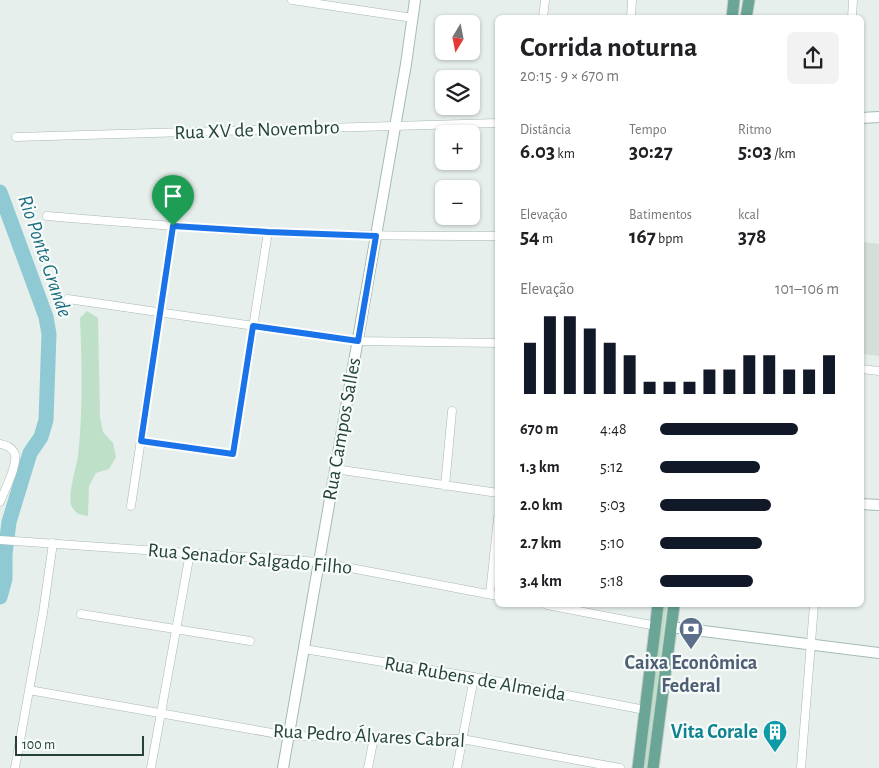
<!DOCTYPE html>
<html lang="pt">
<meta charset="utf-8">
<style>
body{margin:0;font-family:"Alegreya Sans",sans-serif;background:#f2f2f2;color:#202124;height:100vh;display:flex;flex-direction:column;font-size:19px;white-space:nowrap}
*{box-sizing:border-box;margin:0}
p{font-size:16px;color:#757577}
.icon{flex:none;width:28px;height:28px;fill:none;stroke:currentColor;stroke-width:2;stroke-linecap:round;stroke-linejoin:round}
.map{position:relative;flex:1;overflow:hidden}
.sheet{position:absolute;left:495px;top:15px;width:369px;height:592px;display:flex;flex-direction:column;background:#fff;border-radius:8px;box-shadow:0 1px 4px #0004}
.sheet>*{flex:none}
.needle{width:32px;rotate:190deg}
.fabs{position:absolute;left:435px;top:15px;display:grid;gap:10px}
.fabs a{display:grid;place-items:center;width:45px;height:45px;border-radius:8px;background:#fff;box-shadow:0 1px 4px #0004;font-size:25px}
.scale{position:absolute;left:15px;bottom:12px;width:129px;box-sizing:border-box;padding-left:5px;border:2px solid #24423a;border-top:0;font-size:14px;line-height:18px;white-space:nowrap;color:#24423a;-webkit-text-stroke:4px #f7fbf9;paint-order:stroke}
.pin{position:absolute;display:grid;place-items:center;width:42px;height:42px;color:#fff;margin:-51px -21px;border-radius:50% 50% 50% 0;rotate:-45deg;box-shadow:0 0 5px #0007}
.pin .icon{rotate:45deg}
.round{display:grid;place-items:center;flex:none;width:52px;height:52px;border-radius:8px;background:#f2f2f2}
.summary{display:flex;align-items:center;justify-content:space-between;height:85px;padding:0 25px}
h1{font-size:28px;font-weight:600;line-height:38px}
.metrics{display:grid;grid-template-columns:repeat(3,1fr);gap:8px;height:85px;padding:5px 25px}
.metrics div{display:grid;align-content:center}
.metrics b{font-size:21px;font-weight:600}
.metrics small{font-size:14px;font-weight:400}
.metrics p{font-size:14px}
.chart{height:140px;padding:10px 25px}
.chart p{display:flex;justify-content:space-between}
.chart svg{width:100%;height:90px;margin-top:5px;stroke:#111827;stroke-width:6}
ul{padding:0 25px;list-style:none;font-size:16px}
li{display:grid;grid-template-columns:80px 60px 1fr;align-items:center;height:38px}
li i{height:12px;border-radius:6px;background:#111827}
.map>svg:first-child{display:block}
</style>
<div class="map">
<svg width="879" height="768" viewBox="0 0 879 768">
<rect width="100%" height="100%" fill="#e6efeb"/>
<path fill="#d4dfda" d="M 863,242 L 879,244 L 879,356 L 861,354 L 861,319 L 864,301 L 861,300 L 861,253 Z"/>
<path fill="#bfe0c8" d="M 87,311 L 98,318 L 100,417 L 103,432 L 113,443 L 116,457 L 109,469 L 96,473 L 89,486 L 88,516 L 78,514 C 75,511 72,508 71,505 C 68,494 76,468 78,456 C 83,410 82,364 80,318 Z
M 662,605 L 667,605 L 647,768 L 642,768 Z"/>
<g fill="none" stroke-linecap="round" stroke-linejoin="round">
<path stroke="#8ec9d4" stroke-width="15" d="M 0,192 L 46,317 L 49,334 L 46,420 L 41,437 L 30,453 L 9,522 L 5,554 L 5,579 L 0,597"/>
<defs>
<path id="street" d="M 292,0 L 413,18
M 543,18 L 545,0
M 631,18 L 632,0
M 852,18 L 853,0
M 16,137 L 498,123
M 47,216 C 120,222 193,228 266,232 C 343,236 420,236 498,236
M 68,299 L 358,341 L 498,343
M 861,369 L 879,371
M 141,441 L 233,454 L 268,232
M 0,444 C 6,445 11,447 14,452 C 20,462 4,491 0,502
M 335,469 L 498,493
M 445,486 L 452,411
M 131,506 L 173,226
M 0,540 L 319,562 L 498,596
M 490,594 L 498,518
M 547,605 L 656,626
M 81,614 L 250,641
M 304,649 L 474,677 L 645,710
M 29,690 L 289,736 L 462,739 L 620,768
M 15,768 L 43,613 L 53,543
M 151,768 L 190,553
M 368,768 L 374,737
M 457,768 L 474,677
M 801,768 L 814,605"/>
<path id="secondary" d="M 861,118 L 879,117
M 861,504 L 879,505
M 671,627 L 879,653
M 283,768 L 406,64 L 415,0"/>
<path id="primary" d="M 732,18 L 734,0
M 746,18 L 749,0
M 638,768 L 658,605
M 653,768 L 674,605"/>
</defs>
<use href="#street" stroke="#a8b8b2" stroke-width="9"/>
<use href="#secondary" stroke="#a4bbb3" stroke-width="12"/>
<use href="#primary" stroke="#c2cac8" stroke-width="13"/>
<use href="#street" stroke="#fff" stroke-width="8"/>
<use href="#secondary" stroke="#fff" stroke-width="10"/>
<use href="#primary" stroke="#6aa596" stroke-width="11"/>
</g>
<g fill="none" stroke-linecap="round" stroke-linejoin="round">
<defs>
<path id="route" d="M 173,226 L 268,232 L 376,236 L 358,341 L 253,326 L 233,454 L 141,441 Z"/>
</defs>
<use href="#route" stroke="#fff" stroke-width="10"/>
<use href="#route" stroke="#1a73e8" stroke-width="6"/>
</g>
<defs>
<symbol id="bank-pin" viewBox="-11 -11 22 30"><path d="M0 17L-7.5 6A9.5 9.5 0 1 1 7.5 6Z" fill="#5c6f8a" stroke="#f7fbf9"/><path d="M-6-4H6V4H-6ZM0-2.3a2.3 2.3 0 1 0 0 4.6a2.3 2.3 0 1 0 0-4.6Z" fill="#fff"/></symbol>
<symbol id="building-pin" viewBox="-11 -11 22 30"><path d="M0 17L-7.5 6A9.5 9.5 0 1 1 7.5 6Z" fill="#0f9aa8" stroke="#f7fbf9"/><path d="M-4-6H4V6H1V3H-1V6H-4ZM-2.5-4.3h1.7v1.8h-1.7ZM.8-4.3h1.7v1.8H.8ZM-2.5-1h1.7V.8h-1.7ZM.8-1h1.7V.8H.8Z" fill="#fff"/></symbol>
</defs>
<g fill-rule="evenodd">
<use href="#bank-pin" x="677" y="615" width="28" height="38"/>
<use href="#building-pin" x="761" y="718" width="28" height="38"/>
</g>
<g text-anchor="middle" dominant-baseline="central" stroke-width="4.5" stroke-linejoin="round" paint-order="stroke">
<g font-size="20" fill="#24423a" stroke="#f7fbf9">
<text transform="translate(257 130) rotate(-2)">Rua XV de Novembro</text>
<text transform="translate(342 429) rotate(-80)">Rua Campos Salles</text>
<text transform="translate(250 559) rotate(5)">Rua Senador Salgado Filho</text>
<text transform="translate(475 679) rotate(10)">Rua Rubens de Almeida</text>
<text transform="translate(369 736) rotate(3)">Rua Pedro Álvares Cabral</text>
</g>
<g font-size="20" font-weight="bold" fill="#4e5e75" stroke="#f7fbf9">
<text x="691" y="663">Caixa Econômica<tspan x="691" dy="23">Federal</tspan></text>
</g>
<g font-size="20" font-weight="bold" fill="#0d838f" stroke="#f7fbf9" text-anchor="end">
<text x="758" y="732">Vita Corale</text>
</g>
<g font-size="21" font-style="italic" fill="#1c6f80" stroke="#f7fbf9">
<text transform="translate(45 256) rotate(71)">Rio Ponte Grande</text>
</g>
</g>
</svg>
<div class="fabs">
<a><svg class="needle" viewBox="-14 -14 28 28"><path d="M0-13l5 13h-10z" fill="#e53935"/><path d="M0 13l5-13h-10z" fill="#757577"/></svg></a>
<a><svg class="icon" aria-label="layers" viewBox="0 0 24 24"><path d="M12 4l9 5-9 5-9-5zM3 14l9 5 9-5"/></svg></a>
<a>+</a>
<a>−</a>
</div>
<div class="scale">100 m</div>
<div class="pin" style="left:173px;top:226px;background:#1e9e55"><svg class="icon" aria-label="arrive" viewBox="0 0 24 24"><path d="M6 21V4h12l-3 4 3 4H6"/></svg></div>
<section class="sheet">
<div class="summary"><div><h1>Corrida noturna</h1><p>20:15 · 9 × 670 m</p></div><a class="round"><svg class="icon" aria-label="share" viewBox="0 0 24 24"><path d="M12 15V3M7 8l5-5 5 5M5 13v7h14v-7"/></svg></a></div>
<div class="metrics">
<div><p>Distância</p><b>6.03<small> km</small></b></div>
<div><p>Tempo</p><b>30:27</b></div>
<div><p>Ritmo</p><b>5:03<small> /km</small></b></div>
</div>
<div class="metrics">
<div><p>Elevação</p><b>54<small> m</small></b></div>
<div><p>Batimentos</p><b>167<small> bpm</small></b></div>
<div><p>kcal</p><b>378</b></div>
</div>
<div class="chart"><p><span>Elevação</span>101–106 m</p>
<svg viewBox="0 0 160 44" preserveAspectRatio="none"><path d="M5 44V19M15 44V6M25 44V6M35 44V12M45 44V19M55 44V25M65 44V38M75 44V38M85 44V38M95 44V32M105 44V32M115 44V25M125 44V25M135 44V32M145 44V32M155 44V25"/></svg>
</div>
<ul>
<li><b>670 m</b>4:48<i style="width:77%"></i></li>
<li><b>1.3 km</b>5:12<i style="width:56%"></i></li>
<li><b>2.0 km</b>5:03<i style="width:62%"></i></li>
<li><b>2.7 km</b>5:10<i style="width:57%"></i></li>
<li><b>3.4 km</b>5:18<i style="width:52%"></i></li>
</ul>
</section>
</div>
